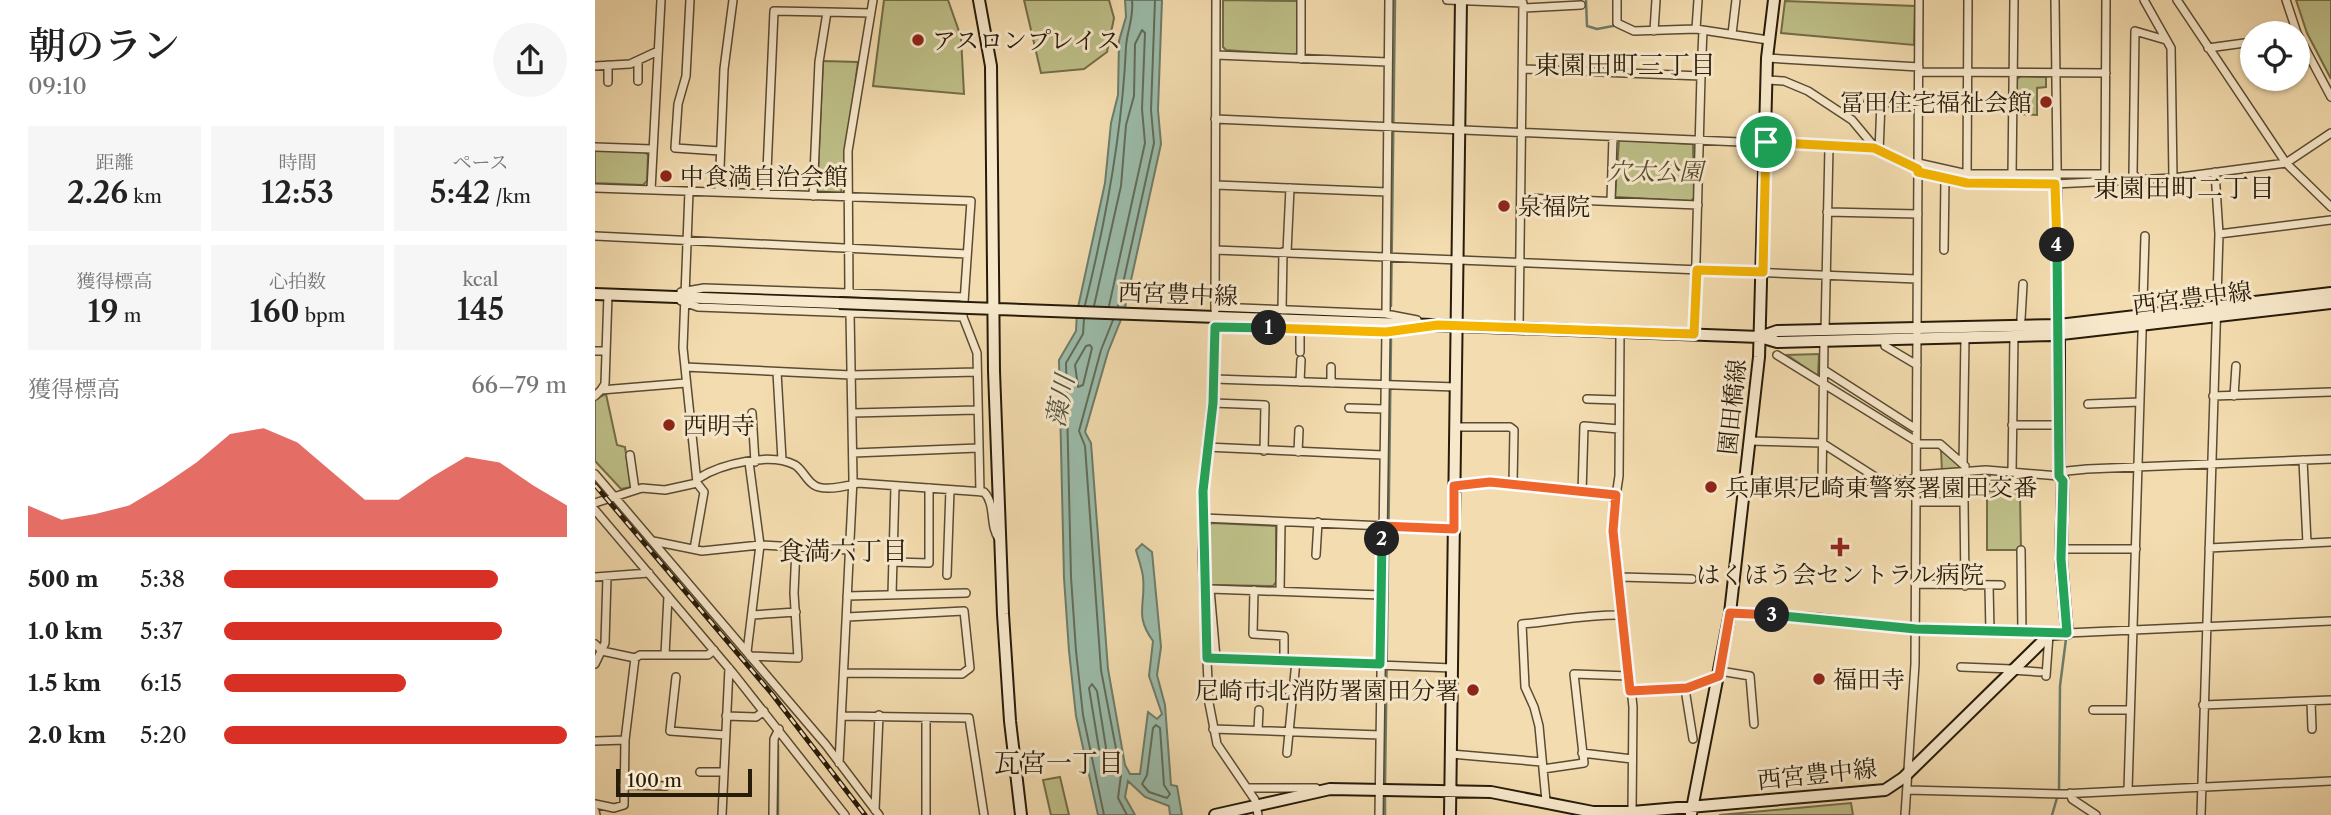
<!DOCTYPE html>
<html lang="ja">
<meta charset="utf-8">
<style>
body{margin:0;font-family:"Libre Caslon Text","Noto Serif JP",serif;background:#f6f6f6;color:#222;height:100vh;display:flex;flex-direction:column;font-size:26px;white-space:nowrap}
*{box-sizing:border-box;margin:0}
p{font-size:23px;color:#767676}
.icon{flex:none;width:38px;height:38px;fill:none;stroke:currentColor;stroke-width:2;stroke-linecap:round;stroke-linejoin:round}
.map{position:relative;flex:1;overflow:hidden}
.sheet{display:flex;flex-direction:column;background:#fff;width:595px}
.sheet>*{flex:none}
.fabs{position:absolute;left:1645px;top:21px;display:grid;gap:14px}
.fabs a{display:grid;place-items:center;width:70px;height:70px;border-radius:50%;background:#fff;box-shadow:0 2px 5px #0004;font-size:35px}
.scale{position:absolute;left:21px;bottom:18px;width:136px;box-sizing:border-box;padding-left:7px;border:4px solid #271b09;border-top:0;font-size:19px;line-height:24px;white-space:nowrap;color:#271b09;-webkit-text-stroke:5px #f7e8cb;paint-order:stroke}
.pin{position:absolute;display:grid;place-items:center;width:60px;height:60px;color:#fff;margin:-30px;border:4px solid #fff;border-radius:50%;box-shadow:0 2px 7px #0007}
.km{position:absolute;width:35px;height:35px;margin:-18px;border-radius:50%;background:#222;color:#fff;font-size:19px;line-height:35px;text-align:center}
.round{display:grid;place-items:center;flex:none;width:74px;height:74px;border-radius:37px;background:#f6f6f6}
.headline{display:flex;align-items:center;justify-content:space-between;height:119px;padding:0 28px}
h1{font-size:38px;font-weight:600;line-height:52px}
.metrics{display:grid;grid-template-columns:repeat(3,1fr);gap:10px;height:119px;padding:7px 28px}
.metrics div{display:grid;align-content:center;border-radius:0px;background:#f6f6f6;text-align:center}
.metrics b{font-size:30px;font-weight:600}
.metrics small{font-size:19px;font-weight:400}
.metrics p{font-size:19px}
.chart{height:196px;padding:14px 28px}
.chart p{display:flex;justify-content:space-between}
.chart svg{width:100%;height:126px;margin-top:7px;fill:#d93025;opacity:.7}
ul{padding:0 28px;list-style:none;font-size:23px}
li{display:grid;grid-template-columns:112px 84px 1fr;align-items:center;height:52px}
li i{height:18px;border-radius:9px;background:#d93025}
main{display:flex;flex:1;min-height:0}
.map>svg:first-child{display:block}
</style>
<main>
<section class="sheet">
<div class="headline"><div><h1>朝のラン</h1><p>09:10</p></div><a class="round"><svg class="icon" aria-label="share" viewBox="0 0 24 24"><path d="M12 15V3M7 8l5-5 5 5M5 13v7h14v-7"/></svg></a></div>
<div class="metrics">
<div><p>距離</p><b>2.26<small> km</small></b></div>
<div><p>時間</p><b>12:53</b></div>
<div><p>ペース</p><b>5:42<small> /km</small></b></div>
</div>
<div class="metrics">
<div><p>獲得標高</p><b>19<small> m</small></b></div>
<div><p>心拍数</p><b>160<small> bpm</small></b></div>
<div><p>kcal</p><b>145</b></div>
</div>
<div class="chart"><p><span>獲得標高</span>66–79 m</p>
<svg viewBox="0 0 160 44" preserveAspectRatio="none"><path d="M0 44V33L10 38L20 36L30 33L40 26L50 18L60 8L70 6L80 11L90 21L100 31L110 31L120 23L130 16L140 18L150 26L160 33V44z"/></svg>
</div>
<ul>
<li><b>500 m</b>5:38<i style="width:80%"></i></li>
<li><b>1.0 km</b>5:37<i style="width:81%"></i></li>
<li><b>1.5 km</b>6:15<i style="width:53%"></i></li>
<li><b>2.0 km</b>5:20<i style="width:100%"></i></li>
</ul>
</section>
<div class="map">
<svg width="1736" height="815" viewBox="0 0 1736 815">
<rect width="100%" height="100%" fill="#f3dcaf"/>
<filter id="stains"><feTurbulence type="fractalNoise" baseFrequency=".00286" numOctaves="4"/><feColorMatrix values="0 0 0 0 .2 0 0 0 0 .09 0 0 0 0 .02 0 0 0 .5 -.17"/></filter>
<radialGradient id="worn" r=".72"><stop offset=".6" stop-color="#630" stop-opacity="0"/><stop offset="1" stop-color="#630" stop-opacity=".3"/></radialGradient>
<path fill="#bebf88" stroke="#726d48" stroke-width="2" d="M 289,0 L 353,0 L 366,37 L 369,94 L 278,86 Z
M 429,0 L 514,0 L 519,18 L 512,52 L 489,69 L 446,73 Z
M 628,0 L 702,1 L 703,52 L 699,55 L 631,50 L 628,47 Z
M 1701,0 L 1736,0 L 1736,79 L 1712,33 Z
M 1190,1 L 1320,6 L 1319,45 L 1186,33 Z
M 228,61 L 263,62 L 246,194 L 222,192 Z
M 1426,76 L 1451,77 L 1451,87 L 1442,88 L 1442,115 L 1422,114 L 1422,79 Z
M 1024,140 L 1098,144 L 1099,198 L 1096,201 L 1020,197 Z
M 0,150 L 50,152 L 53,155 L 52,181 L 48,185 L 0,183 Z
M 1224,354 L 1223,376 L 1192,355 Z
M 11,394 L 22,445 L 30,447 L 36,487 L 26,489 L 0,461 L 0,399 Z
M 1346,450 L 1372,471 L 1347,473 Z
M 1392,476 L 1395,476 L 1394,491 L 1425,495 L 1426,550 L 1392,550 Z
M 617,523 L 681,526 L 681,582 L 678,586 L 617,585 L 613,582 L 613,526 Z
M 465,777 L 474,815 L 456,815 L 448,780 Z
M 1256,803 L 1258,815 L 1124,815 Z"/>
<path fill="#9bbcab" stroke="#6d7c6a" stroke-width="2" d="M 530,0 L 567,0 L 563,110 L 566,144 L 529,312 L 513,352 L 490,432 L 496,443 L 513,669 L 530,765 L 535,774 L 545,774 L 553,712 L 562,719 L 567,714 L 554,676 L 558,641 C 539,615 551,605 548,577 C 547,568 543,558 541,550 L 547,544 L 557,552 L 566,647 L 562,675 L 570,705 L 576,785 L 582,786 L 587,815 L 575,815 L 574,806 L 550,797 L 533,781 L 530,797 L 540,815 L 503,815 L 481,716 L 474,651 L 469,578 L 464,360 L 481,331 L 482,312 L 510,183 L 516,123 L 523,95 L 524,41 L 531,17 Z"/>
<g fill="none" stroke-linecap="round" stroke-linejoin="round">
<path stroke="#616c5a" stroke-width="2" d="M 490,305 C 511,220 527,134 531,47 C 532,30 539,18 537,0
M 499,306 L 526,186 L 531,125 L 539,96 L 540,44 L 547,30 L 550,33 L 547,109 L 550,143 L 514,306
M 523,306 L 559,143 L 556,110 L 560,0
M 489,319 L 488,334 L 471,363 L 476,577 L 481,651 L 488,715 L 509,815
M 518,320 L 506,350 L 484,431 L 490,446 L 506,670 L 526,775 L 523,798 L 532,815
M 495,345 L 497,348 L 488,385 L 483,387 L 480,365 L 491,346 Z
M 497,684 L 502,691 L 511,748 L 508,752 L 504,749 L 494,688 Z
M 561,725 L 565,728 L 569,785 L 575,794 L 572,798 L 554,792 L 547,784 L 552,775 L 558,728 Z"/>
<path stroke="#6d7c6a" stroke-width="2.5" d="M 991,0 L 992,26 L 1002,29 L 1018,26
M 796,306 L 800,0
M 183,745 L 183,815
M 790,787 L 796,339
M 1464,790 L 1465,686 L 1471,639
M 790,815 L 790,794
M 1457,815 L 1462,798"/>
<defs>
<path id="street" d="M 95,0 L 91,76 L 83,104 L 80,148 L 125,151
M 706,0 L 706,59
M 852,0 L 928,3 L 924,328
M 1022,0 L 1022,23 L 1039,31 L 1101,29 L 1173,40
M 1460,0 L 1464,325
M 1549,0 L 1576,48 L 1578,178
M 1582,0 L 1691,163 L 1736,207
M 1691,0 L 1702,33
M 928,8 L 986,5
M 1101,29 L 1103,0
M 1059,31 L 1061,0
M 1137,34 L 1141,0
M 1703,35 L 1736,97
M 1613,48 L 1657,42
M 621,55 L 793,62
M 1172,58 L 1324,67
M 0,66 L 35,64 L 63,51
M 927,69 L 1106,76 L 1108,30
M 1324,72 L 1511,73
M 1172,80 L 1189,81 L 1213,91 L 1257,120 L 1282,150 L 1323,169
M 43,81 L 43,61
M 13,82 L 13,65
M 1273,102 L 1324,103
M 620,119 L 1279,148
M 0,147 L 57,149
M 1284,152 L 1286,102
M 1323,163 L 1372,174 L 1510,174 L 1511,0
M 1323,172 L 1372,183 L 1460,184 L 1578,178 L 1691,163 L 1736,133
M 1372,176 L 1373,0
M 1417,176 L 1419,0
M 1542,178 L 1538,174 L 1540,31 L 1571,40
M 621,185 L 792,192
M 0,188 L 376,201 L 368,317 L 382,353 L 385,492
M 56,190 L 66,0
M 94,191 L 88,348 L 102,483 L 109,492 L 99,549
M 124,192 L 129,69 L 138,0
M 171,194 L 179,11 L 232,12
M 218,196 L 224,62 L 232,12 L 276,13
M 926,198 L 1103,205
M 1016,201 L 1018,137
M 1232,212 L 1323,214
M 1624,234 L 1736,220
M 0,236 L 372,254
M 620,250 L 1322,279
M 1349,250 L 1350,179
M 692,252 L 695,188
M 86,292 L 109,288 L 368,297
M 254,293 L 253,151 L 278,0
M 86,301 L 103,307 L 368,317
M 620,307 L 791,314 L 822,320
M 620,310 L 621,0
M 687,310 L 688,252
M 791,314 L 794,0
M 1426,319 L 1428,284
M 620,324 L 619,379 L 609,469 L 607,553 L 614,703 L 622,744 L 660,800 L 663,815
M 620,327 L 791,332 L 818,328
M 1230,331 L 1234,147
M 1025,332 L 1024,476 L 1018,516 L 1038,707 L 1037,812
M 1099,334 L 1106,76
M 1289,339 L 1290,346 L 1322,365
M 0,351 L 11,351
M 705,352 L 705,329
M 1182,355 L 1321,441
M 90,367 L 256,375 L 382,372
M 1229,370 L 1321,429
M 182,372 L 187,460
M 619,379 L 861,387
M 705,382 L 706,360
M 736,383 L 736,367
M 6,390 L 10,384 L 13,294
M 0,396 L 6,390 L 91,383
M 1618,396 L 1736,392
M 1639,396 L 1641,366
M 992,399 L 1024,400
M 618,403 L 670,405 L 669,451
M 1493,404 L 1545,402
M 754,408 L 789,409
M 157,413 L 160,462
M 257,413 L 382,410
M 1417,425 L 1463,425
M 860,427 L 915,427 L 919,430 L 918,484
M 1155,441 L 1227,443 L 1285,480
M 1321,444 L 1345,444 L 1370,466
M 611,447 L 788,455
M 703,452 L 704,430
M 258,453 L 383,448
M 35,455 L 40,490
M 1708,460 L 1712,543
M 1368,464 L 1370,338
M 1417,472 L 1419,336
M 0,474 L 231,745 L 284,815
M 1321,475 L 1391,470 L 1464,476 L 1472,471 L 1492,469 L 1736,459
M 104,478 C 126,464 175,452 200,465 C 208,470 211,480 219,485 C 229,492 252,486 263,483 L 389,492 C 401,504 394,526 404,539
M 1227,483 L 1229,341
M 1150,486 L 1321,479
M 859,487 L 895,482 L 1021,494
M 987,493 L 989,426 L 1024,429
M 1321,502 L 1369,502 L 1370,586
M 0,503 L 47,488 L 70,490 L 102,483
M 0,510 L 138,673 L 250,815
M 608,518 L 859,529
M 58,541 L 107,551 L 165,545 L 254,550
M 1614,548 L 1736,542
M 1468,549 L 1541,549
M 1426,550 L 1427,633
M 721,555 L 723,522
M 298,562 L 334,563 L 334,488
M 352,575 L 355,490
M 0,577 L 54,573
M 1025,577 L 1097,579
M 1321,584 L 1406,585
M 1394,586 L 1395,631
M 659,590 L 658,634 L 689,636 L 689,661
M 685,591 L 686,522
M 297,595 L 300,486
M 252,596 L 371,593
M 1135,613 L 1221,617 L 1321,629 L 1455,634
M 157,615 L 201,612
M 1472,633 L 1736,621
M 0,644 L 7,651 L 40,658 L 45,655 L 113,655 L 119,650
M 152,652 L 165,545 L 154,462
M 70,655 L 73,596
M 155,656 L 203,658 L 199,593 L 201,548
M 612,658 L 857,668
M 621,658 L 615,589 L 786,595
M 0,664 L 10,643 L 12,577
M 1366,667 L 1417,669
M 1416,670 L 1445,672
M 1125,671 L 1155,676 L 1159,724
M 250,673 L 367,674 L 375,668 L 369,611 L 252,617
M 1451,676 L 1454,635
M 81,677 L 75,731 L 130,735
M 675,688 L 700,690
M 1090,689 L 1098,739
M 1035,691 L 1092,688 L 1123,677
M 1716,701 L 1717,729
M 1608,705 L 1736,700
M 1498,710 L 1535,710
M 131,716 L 161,717 L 169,711
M 247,716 L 374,718 L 389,815
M 331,718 L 331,815
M 618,729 L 785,735
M 663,730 L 664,710
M 0,741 L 30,740
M 692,753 L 701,661
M 987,753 L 1037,759
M 856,754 L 947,762
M 244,763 L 258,479 L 255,313
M 948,769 L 989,763 L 979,674 L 1034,676
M 105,772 L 129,772
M 29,785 L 71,786
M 652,788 L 721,788
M 1312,790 L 1466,794 L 1736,781
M 1533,790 L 1550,236
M 1475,793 L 1477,799 L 1501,815
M 951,801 L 944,726 L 939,707 L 930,687 L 927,624 C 962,621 993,614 1028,615
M 0,804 L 19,808 L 29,805 L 30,740 L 40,658
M 280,810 L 284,715
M 0,811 L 1,815
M 127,815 L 134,668
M 178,815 L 179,739 L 184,729
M 784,815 L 791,332
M 1310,815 L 1320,664 L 1324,0
M 1606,815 L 1624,234 L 1620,172"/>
<path id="secondary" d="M 384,0 L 396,66 L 399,371 L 408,614 L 415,721 L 426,815
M 0,294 L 244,303
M 374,308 L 1165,337 L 1182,342 L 1458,335 L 1736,303
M 1165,337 L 1182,331 L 1464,325 L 1736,293
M 1096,814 L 1135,613 L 1164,357 L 1172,58 L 1179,0
M 620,815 L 735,789 L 896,792 L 998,812 L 1037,812 L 1290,790 L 1308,778 L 1455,634 L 1472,633 L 1466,559 L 1468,480 L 1464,476 L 1464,325
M 855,815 L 866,0"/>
</defs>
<use href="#street" stroke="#5a4b32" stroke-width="10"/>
<use href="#secondary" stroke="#271b09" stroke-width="14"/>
<use href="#street" stroke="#f7e8cb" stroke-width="7"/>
<use href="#secondary" stroke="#f7e8cb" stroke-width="10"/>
<defs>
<path id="rail" d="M 0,485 L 177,694 L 270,815"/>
</defs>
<use href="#rail" stroke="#271b09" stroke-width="5"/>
<use href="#rail" stroke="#f7e8cb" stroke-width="2.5" stroke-dasharray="8" stroke-linecap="butt"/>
<defs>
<path id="secondary-bridge" d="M 244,303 L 374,308"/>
</defs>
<use href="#secondary-bridge" stroke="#271b09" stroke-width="14" stroke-linecap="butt"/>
<use href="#secondary-bridge" stroke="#f7e8cb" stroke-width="10"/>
</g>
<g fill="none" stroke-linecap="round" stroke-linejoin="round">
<defs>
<path id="split-1" d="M 674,328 L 791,332 L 843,325 L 1099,334 L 1102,270 L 1168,272 L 1171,142"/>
<path id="split-2" d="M 674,328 L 620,327 L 618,403 L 608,491 L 612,658 L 785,664 L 787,539"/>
<path id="split-3" d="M 787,539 L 787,526 L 859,529 L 859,486 L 895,482 L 1021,495 L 1018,531 L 1035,691 L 1092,688 L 1124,676 L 1135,613 L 1177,615"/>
<path id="split-4" d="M 1177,615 L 1321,629 L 1472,633 L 1466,559 L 1468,481 L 1464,476 L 1462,245"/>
<path id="split-5" d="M 1171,142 L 1279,148 L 1323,169 L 1323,172 L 1372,183 L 1460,184 L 1462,245"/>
</defs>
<use href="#split-1" stroke="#fff" stroke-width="14"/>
<use href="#split-2" stroke="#fff" stroke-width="14"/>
<use href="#split-3" stroke="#fff" stroke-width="14"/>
<use href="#split-4" stroke="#fff" stroke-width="14"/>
<use href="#split-5" stroke="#fff" stroke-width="14"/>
<use href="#split-1" stroke="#f5b400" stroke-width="9"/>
<use href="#split-2" stroke="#22a559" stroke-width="9"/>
<use href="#split-3" stroke="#f0652b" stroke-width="9"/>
<use href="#split-4" stroke="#22a559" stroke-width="9"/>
<use href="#split-5" stroke="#f5b400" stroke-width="9"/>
</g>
<g fill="#8f2418" stroke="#f7e8cb" stroke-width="2.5">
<circle cx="323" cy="40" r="7"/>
<circle cx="1451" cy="102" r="7"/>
<circle cx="71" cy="176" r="7"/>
<circle cx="909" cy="206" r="7"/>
<circle cx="74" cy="425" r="7"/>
<circle cx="1116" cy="487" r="7"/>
<path d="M1241.5 536.5h7v7h7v7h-7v7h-7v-7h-7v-7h7z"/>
<circle cx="1224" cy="679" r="7"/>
<circle cx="878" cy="690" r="7"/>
</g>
<g text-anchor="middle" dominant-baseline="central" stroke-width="6" stroke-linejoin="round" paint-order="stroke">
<g font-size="24" fill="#271b09" stroke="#f7e8cb" text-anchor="start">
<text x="337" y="40">アスロンプレイス</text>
<text x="1437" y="102" text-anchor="end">冨田住宅福祉会館</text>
<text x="85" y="176">中食満自治会館</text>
<text x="923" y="206">泉福院</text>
<text x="88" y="425">西明寺</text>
<text x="1130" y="487">兵庫県尼崎東警察署園田交番</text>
<text x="1245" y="574" text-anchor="middle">はくほう会セントラル病院</text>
<text x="1238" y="679">福田寺</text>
<text x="864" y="690" text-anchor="end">尼崎市北消防署園田分署</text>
</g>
<g font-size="24" font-style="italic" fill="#544c2f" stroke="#f7e8cb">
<text x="1060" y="171">穴太公園</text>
</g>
<g font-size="24" fill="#271b09" stroke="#f7e8cb">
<text transform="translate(583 294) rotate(2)">西宮豊中線</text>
<text transform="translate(1597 298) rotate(-7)">西宮豊中線</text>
<text transform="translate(1137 407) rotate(-84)">園田橋線</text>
<text transform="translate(1222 774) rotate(-6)">西宮豊中線</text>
</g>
<g font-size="26" fill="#271b09" stroke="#f7e8cb">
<text x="1030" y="65">東園田町三丁目</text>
<text x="1589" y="188">東園田町二丁目</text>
<text x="248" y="551">食満六丁目</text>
<text x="464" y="763">瓦宮一丁目</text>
</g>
<g font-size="26" font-style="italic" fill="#505342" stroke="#f7e8cb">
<text transform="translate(465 401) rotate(-78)">藻川</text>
</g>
</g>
<rect width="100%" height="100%" filter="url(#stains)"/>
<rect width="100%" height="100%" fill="url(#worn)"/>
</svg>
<div class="fabs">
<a><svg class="icon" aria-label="locate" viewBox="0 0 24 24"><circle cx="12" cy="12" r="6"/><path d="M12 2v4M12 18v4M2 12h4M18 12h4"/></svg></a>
</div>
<div class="scale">100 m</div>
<div class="pin" style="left:1171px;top:142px;background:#1e9e55"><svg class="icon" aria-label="arrive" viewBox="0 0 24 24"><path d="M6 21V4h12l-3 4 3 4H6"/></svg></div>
<b class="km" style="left:674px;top:328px">1</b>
<b class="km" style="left:787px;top:539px">2</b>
<b class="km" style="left:1177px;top:615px">3</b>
<b class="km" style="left:1462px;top:245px">4</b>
</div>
</main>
